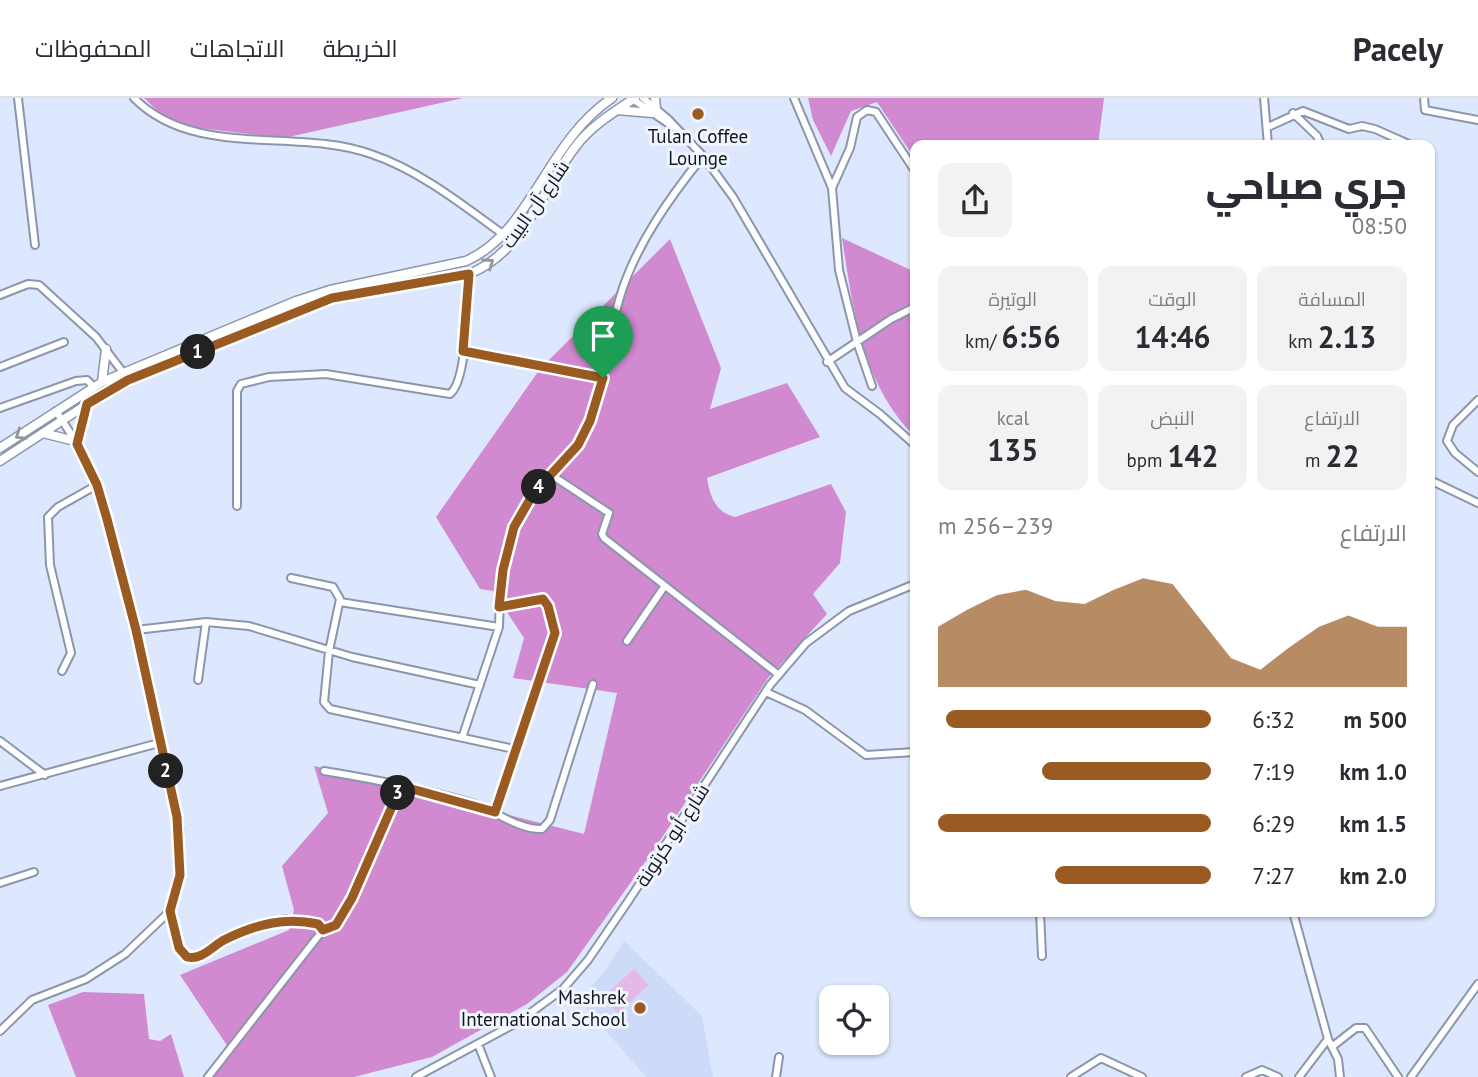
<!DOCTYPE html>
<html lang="ar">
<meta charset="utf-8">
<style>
body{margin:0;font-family:"PT Sans",Cairo,sans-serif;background:#f2f2f3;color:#2b2b33;direction:rtl;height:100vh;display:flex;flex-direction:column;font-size:26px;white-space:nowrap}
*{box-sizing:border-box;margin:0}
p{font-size:23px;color:#7c7c81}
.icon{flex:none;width:38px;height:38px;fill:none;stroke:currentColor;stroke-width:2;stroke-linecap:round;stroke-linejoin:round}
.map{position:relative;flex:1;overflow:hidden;direction:ltr}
.details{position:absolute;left:910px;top:42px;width:525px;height:777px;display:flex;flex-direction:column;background:#fff;border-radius:14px;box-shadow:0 2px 5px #0004;direction:rtl}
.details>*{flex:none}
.buttons{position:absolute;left:819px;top:887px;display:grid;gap:14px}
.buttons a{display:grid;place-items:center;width:70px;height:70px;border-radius:14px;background:#fff;box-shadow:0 2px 5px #0004;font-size:35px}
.pin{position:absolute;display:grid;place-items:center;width:60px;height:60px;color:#fff;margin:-72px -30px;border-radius:50% 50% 50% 0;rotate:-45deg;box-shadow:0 0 7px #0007}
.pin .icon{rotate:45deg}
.km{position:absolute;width:35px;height:35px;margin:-18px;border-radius:50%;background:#222;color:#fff;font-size:19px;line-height:35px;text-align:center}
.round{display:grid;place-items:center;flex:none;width:74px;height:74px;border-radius:14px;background:#f2f2f3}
.summary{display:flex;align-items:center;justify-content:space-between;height:119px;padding:0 28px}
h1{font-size:38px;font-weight:800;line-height:52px}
.figures{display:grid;grid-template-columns:repeat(3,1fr);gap:10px;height:119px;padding:7px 28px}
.figures div{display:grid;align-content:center;border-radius:14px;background:#f2f2f3;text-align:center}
.figures b{font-size:30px;font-weight:800}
.figures small{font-size:19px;font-weight:400}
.figures p{font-size:19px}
.chart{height:196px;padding:14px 28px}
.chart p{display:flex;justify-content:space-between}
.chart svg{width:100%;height:126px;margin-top:7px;fill:#9a5b23;opacity:.7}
ul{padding:0 28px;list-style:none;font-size:23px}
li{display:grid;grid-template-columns:112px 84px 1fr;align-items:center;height:52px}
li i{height:18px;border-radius:9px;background:#9a5b23}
header{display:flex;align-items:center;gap:42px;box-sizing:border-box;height:98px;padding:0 35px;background:#fff;border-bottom:2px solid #e1e1e2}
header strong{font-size:33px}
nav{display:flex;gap:38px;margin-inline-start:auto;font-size:24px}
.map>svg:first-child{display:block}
</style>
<header>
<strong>Pacely</strong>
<nav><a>الخريطة</a><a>الاتجاهات</a><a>المحفوظات</a></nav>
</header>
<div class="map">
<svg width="1478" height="979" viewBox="0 0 1478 979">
<rect width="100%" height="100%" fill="#dde8ff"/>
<path fill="#cedbf8" d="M 624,843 L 702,918 L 713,979 L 646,979 L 579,902 L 604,874 Z"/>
<path fill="#e6b8e5" d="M 634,871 L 649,887 L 618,915 L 603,899 Z"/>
<path fill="#d189d0" d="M 144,0 L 463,0 L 284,40 L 172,27 Z
M 808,0 L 1104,0 L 1098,47 L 915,47 L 915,61 L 877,4 L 851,13 L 831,58 L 813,22 Z
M 842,140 L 915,174 L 915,339 C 862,286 853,211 842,140 Z
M 670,141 L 721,270 L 710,311 L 787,285 L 820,339 L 707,380 C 710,398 715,414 735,419 L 831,386 L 846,414 L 840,465 L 813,496 L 827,516 L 768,580 L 651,756 L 567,874 L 527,906 L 432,959 L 354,979 L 207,979 L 228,949 L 180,877 L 289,832 L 294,812 L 282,768 L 328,715 L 314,668 L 584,736 L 617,595 L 513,580 L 524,540 L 493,493 L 480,491 L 436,419 L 540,271 Z
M 83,894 L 144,896 L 149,941 L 160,943 L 171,936 L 184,979 L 76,979 L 48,907 Z"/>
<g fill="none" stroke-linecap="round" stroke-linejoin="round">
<defs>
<path id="street" d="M 18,0 L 35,147
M 134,0 C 195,62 297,29 371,56 C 419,72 463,107 504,137
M 631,0 L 675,30
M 643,0 L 668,21 L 703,58 L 733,99 L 845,290 L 880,316 L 915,347
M 794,0 L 832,90 L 839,172 L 857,244 L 872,288
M 1264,0 L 1268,47
M 1424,0 L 1425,12 L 1478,22
M 1293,15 L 1317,38 L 1321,47
M 1268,29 L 1303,13 L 1349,31 L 1362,28 L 1375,31 L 1411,47
M 832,90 L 850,50 L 857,19 L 867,12 L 876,14 L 915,73
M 0,197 L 28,186 L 39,187 L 96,239 L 125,277
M 463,253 L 603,280
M 827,264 L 891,221 L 915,209
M 0,269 L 64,244
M 1478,302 L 1453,327 L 1447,343 L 1455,355 L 1478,374
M 0,310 L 76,283 L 87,282 L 93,288
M 550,376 L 609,415 L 602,436 L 604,440 L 779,577
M 1430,382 L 1478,405
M 237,408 L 237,293 L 241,286 L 269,279 L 326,276 L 450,296 C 468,282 467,200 469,176
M 291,480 L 333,489 L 340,501 L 329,553 L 324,604 L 330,611 L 514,651
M 340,504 L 499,529 L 463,637
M 499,529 C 500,476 507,427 542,385 C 560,365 580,348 591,323 C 606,283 608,239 620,199 C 635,148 670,99 703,58
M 136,532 L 206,524 L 249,528 L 352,559 L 480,587
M 627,543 L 664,489
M 62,573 L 71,555 L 50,467 L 48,419 L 58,409 L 97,387
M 198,582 L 206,524
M 766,594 L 805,612 L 866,657 L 915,654
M 0,643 L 45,677
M 324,673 C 373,681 424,691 472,705 C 494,712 518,732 542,731 L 550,722 L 593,586
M 0,688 L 159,645
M 495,714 L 555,535 L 548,508 L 543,501 L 499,509
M 0,785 L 34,774
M 170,813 L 180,852 L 190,860 L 200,858 L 234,837 L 285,821 L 318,826 L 323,832 L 208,979
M 1040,814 L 1042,858
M 1293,814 L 1328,941 L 1338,961 L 1340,979
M 323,832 L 336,827 L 352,800 L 401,688
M 0,933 L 32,902 L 86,881 L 125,856 L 170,813 L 179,787 L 180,732 L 136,532 L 97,387 L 80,350 L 56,313
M 478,946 L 491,979
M 1333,948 L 1356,930 L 1365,930 L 1398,979
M 416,979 L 518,924 L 563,891 L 588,862 L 629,802 L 770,587 L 806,545 L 849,513 L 915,486
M 776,979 L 779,959
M 1071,979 L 1101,960 L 1142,979
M 1246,979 L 1262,972 L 1278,979
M 1299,979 L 1328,941
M 1411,979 L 1478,886"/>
<path id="secondary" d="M 655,0 L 656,11
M 617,12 L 652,15
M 102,284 L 106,251
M 43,335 L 75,343
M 77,346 L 87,306
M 0,350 L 102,284 L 296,203 L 330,192 L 466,163 C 533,133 545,45 612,0
M 0,363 L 115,288 L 299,211 L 332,200 L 469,176 C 524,154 542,91 576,48 C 591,28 614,14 635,0"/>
</defs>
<use href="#street" stroke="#8c96ab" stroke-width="10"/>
<use href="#secondary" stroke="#8c96ab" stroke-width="11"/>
<use href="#street" stroke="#fff" stroke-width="6"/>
<use href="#secondary" stroke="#fff" stroke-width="8"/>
</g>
<defs><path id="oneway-chevron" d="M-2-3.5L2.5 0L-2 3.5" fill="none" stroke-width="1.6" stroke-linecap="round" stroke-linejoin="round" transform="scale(1.75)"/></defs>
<g stroke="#94969a">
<use href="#oneway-chevron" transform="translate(489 165) rotate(-35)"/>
<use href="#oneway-chevron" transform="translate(20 337) rotate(146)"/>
</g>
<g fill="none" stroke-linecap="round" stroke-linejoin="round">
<defs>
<path id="route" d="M 469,176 L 463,253 L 603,280 L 590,323 L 578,347 L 533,396 L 514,429 L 503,472 L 499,509 L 543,501 L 548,508 L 555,535 L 495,714 L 401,688 L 352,800 L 336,827 L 323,832 L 318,826 C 285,819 257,826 226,841 C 213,847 202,863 187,859 L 179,850 L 170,813 L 180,777 L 177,719 L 136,532 L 107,421 L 97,387 L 77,346 L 87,306 L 128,282 L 332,200 Z"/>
</defs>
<use href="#route" stroke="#fff" stroke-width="14"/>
<use href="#route" stroke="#9a5b23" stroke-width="9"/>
</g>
<g fill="#9a5b23" stroke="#f1f5fe" stroke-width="2.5">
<circle cx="698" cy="16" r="7"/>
<circle cx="640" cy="910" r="7"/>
</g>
<g text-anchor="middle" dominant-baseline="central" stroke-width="6" stroke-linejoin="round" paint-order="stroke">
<g font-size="19" fill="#12161e" stroke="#f1f5fe">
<text x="698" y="38">Tulan Coffee<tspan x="698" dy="22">Lounge</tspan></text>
<text x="626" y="899" text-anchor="end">Mashrek<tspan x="626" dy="22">International School</tspan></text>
</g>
<g font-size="19" fill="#12161e" stroke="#f1f5fe">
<text transform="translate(535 106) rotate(-55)">شارع آل البيت</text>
<text transform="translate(672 737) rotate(-57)">شارع أبو كرتونة</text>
</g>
</g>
</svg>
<div class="buttons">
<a><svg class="icon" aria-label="locate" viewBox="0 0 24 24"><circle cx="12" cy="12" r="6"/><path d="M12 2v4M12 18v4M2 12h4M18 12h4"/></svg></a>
</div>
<div class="pin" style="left:603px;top:280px;background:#1e9e55"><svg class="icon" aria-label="arrive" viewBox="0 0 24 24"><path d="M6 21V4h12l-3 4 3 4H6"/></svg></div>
<b class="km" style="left:198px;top:254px">1</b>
<b class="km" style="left:166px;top:673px">2</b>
<b class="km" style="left:398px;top:695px">3</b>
<b class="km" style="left:539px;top:389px">4</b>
<section class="details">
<div class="summary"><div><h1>جري صباحي</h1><p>08:50</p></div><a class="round"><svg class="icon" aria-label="share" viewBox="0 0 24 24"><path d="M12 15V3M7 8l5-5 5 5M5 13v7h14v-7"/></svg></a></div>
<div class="figures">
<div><p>المسافة</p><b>2.13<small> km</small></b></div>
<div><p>الوقت</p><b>14:46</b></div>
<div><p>الوتيرة</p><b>6:56<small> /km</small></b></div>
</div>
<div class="figures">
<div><p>الارتفاع</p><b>22<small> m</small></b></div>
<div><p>النبض</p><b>142<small> bpm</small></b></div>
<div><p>kcal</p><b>135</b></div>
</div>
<div class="chart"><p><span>الارتفاع</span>239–256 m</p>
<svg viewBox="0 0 160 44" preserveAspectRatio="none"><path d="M0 44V23L10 17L20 12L30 10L40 14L50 15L60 10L70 6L80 8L90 21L100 34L110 38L120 30L130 23L140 19L150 23L160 23V44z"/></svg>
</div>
<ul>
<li><b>500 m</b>6:32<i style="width:97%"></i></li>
<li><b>1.0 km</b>7:19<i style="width:62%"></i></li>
<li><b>1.5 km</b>6:29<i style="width:100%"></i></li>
<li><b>2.0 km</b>7:27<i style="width:57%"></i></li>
</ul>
</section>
</div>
